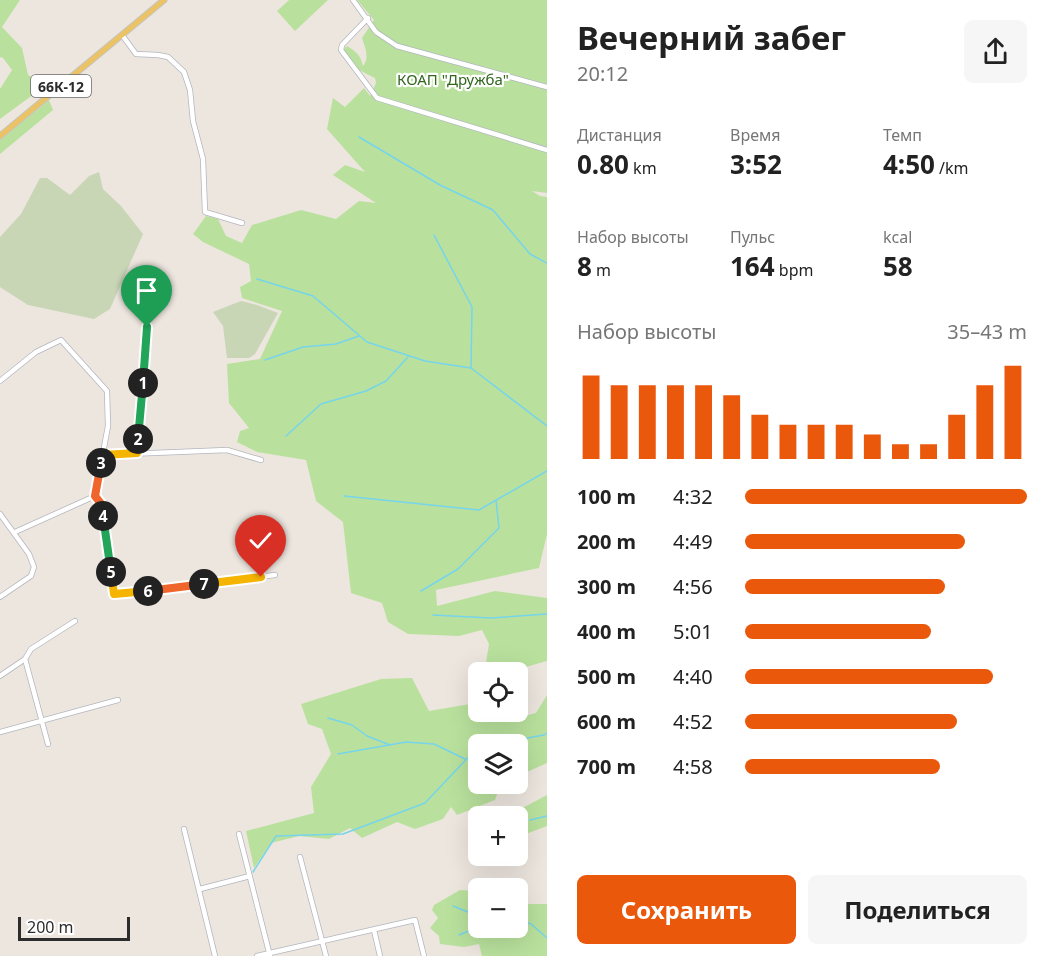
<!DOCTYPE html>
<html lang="ru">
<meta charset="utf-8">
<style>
body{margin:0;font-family:"Noto Sans",sans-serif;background:#f6f6f6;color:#222;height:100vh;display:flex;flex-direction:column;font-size:22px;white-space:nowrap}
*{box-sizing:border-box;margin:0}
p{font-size:20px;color:#767676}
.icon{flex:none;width:33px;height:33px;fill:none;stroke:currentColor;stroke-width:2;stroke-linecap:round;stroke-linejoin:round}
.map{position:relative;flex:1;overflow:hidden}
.side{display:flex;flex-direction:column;background:#fff;width:510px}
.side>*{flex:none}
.controls{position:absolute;left:468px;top:662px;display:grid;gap:12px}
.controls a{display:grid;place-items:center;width:60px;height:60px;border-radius:9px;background:#fff;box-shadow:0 6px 24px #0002;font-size:30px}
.scale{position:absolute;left:18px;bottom:15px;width:112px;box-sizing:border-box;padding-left:6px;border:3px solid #2c2c2c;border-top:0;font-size:16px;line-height:21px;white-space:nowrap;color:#2c2c2c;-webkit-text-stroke:4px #fff;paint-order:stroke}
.pin{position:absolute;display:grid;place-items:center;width:51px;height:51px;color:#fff;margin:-62px -26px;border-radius:50% 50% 50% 0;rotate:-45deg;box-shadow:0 0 6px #0007}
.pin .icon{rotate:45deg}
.km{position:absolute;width:30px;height:30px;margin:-15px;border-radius:50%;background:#222;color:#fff;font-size:16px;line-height:30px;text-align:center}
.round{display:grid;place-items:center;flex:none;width:63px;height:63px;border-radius:9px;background:#f6f6f6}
.overview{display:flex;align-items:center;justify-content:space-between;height:102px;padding:0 30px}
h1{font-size:33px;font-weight:700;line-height:45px}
.metrics{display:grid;grid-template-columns:repeat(3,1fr);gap:9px;height:102px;padding:6px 30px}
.metrics div{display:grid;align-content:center}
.metrics b{font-size:26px;font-weight:700}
.metrics small{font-size:16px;font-weight:400}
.metrics p{font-size:16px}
.chart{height:168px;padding:12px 30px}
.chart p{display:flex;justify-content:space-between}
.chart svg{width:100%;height:108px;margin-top:6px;stroke:#ea580c;stroke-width:6}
.button{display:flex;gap:12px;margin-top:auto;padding:12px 30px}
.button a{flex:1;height:69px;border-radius:9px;background:#ea580c;color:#fff;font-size:24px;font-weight:700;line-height:69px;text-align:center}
.button a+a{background:#f6f6f6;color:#222}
ul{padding:0 30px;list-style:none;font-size:20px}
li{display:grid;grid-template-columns:96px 72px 1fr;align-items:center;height:45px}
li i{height:15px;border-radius:8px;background:#ea580c}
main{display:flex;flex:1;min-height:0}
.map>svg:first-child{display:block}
</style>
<main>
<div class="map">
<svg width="547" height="956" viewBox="0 0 547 956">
<rect width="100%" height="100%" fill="#ede6df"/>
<path fill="#b9e19d" d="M 0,0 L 20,0 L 2,27 L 22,48 L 28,75 L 43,84 L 34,94 L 0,119 L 0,89 L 12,70 L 3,58 L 0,57 Z
M 289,0 L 328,0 L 295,31 L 277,11 Z
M 357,0 L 547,0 L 547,193 L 532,191 L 540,196 L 547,197 L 547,534 L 539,568 L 436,590 L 437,606 L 495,591 L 547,598 L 547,661 L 511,671 L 485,669 L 489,644 L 482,630 L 459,636 L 408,634 L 388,622 L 382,603 L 351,593 L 343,522 L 316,501 L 306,460 L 257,452 L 237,442 L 240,431 L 249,428 L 229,403 L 227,364 L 260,359 L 282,311 L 242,298 L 240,287 L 251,281 L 249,264 L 203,242 L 193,234 L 206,216 L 218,219 L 226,236 L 242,243 L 252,225 L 301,210 L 336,219 L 359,201 L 376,203 L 333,175 L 345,165 L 365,172 L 327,129 L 333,98 L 345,107 L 364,88 L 370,96 L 376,83 L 375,78 C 361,71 348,66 344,49 L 347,46 C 356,51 361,56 363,66 C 370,57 365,48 362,38 L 374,20 Z
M 49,100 L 53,110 L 0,154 L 0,140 Z
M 412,678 L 429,711 L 470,704 L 478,706 L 478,711 L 496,711 L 505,721 L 536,713 L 547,695 L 547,763 L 518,776 L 518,744 L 478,744 L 478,783 L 501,783 L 495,800 L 457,815 L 451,807 L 443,819 L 415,829 L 397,822 L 362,838 L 350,828 L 329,839 L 299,836 L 271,843 L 254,868 L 246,831 L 314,813 L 311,787 L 331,754 L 322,729 L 308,724 L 301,704 L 381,679 Z
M 547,795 L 547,826 L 518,837 L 518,816 L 514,816 L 513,813 Z
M 460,890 L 478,891 L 478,927 L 518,927 L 518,893 L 523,893 L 527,904 L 547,904 L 547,956 L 482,956 L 479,944 L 464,947 L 440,944 L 439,936 L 430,928 L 438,918 L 432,910 L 434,905 Z"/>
<path fill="#c8d6b6" d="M 99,172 L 103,189 L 121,206 L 143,234 L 110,309 L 94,319 L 28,305 L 3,289 L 0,287 L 0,237 L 21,214 L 40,178 L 47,178 L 70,195 L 89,176 Z
M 241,301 L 257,305 L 278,313 L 255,354 L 249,358 L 227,358 L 223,326 L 213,312 Z"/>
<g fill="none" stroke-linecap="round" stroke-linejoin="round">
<path stroke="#76d4eb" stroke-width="1.5" d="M 359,137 L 440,185 L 493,210 L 530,254 L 547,263
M 434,235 L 472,307 L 471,368
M 257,279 L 313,296 L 367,342 L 425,361 L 471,368 L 547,426
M 265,360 L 303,347 L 336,344 L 359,336
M 286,436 L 321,404 L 366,391 L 386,381 L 408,357
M 344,496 L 479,510 L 547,471
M 421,591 L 458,569 L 499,528 L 496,500
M 433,615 L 491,618 L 547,614
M 328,718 L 352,725 L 367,736 L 390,745
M 494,744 L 544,735 L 547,733
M 338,754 L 406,742 L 434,744 L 465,759
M 530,820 L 547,816
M 253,872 L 276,836 L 343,834 L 425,803 L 478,747
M 453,906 L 478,916
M 518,920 L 531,924 L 547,938
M 459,935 L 478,927"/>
<defs>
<path id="minor" d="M 353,0 L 376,32 L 397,46 L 547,87
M 368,18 L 342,45 L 341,50 L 377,98 L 547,150
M 122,35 L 136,54 L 158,55 L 168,57 L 184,72 L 190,90 L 193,121 L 203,159 L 205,212 L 242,223
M 0,381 L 36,352 L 61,340 L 107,391 L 108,426 L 95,496 L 15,532
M 137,453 L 147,327
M 103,455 L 227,450 L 261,460
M 95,496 L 102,505 L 114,594 L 275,575
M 0,514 L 29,554 L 34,567 L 31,576 L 0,597
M 25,659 L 48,744
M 0,676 L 25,659 L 31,649 L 75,621
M 0,732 L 118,700
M 184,829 L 215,956
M 239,834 L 270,956
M 300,857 L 326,956
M 200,889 L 250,876
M 374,930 L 380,956
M 257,956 L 415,920 L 424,956"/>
<path id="major" d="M 0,136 L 164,0"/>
</defs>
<use href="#minor" stroke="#b2b6bf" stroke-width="6"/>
<use href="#major" stroke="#c4c4c4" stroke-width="7"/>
<use href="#minor" stroke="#fff" stroke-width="4.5"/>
<use href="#major" stroke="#ecc364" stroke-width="5"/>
</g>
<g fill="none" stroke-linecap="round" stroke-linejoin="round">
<defs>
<path id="split-1" d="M 143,383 L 147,327"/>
<path id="split-2" d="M 138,439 L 143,383"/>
<path id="split-3" d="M 101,463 L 103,455 L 137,453 L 138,439"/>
<path id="split-4" d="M 101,463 L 95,496 L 102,505 L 103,516"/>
<path id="split-5" d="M 103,516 L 111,572"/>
<path id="split-6" d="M 111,572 L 114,594 L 148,591"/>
<path id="split-7" d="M 148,591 L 204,584"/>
<path id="split-8" d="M 204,584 L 261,577"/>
</defs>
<use href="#split-1" stroke="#fff" stroke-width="12"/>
<use href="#split-2" stroke="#fff" stroke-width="12"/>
<use href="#split-3" stroke="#fff" stroke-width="12"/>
<use href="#split-4" stroke="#fff" stroke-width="12"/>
<use href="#split-5" stroke="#fff" stroke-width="12"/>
<use href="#split-6" stroke="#fff" stroke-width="12"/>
<use href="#split-7" stroke="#fff" stroke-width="12"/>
<use href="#split-8" stroke="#fff" stroke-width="12"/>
<use href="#split-1" stroke="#22a559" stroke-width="8"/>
<use href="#split-2" stroke="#22a559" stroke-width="8"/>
<use href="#split-3" stroke="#f5b400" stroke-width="8"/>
<use href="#split-4" stroke="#f0652b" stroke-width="8"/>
<use href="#split-5" stroke="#22a559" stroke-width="8"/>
<use href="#split-6" stroke="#f5b400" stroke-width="8"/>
<use href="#split-7" stroke="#f0652b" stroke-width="8"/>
<use href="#split-8" stroke="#f5b400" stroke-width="8"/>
</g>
<g text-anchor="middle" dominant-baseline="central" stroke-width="4.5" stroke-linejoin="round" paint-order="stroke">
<rect fill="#fff" stroke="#6b6b6b" stroke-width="1.5" x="31" y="75" width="60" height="22" rx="4.5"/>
<g font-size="14" font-weight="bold" fill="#2c2c2c">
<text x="61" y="86">66К-12</text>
</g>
<g font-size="15" fill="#32671d" stroke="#fff">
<text x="453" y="79">КОАП "Дружба"</text>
</g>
</g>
</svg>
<div class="controls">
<a><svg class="icon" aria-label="locate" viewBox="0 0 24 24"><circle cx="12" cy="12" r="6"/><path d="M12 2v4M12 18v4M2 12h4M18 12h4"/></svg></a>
<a><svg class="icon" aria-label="layers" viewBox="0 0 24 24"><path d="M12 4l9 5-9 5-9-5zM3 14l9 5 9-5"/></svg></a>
<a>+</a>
<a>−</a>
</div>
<div class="scale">200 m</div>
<div class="pin" style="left:147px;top:327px;background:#1e9e55"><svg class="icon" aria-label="arrive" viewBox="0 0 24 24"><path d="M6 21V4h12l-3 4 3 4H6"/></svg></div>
<div class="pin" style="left:261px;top:577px;background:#d93025"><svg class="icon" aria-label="check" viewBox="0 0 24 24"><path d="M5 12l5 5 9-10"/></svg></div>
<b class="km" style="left:143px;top:383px">1</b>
<b class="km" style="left:138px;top:439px">2</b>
<b class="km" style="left:101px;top:463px">3</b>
<b class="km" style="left:103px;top:516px">4</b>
<b class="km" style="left:111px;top:572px">5</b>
<b class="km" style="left:148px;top:591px">6</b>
<b class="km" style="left:204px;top:584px">7</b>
</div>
<section class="side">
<div class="overview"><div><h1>Вечерний забег</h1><p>20:12</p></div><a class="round"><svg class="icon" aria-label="share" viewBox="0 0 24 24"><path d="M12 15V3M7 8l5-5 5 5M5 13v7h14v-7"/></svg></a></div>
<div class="metrics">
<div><p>Дистанция</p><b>0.80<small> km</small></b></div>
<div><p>Время</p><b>3:52</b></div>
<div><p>Темп</p><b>4:50<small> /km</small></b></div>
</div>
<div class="metrics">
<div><p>Набор высоты</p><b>8<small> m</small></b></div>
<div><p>Пульс</p><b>164<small> bpm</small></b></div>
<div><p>kcal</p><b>58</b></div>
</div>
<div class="chart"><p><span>Набор высоты</span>35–43 m</p>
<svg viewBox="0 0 160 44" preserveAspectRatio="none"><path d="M5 44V10M15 44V14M25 44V14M35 44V14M45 44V14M55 44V18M65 44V26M75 44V30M85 44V30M95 44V30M105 44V34M115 44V38M125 44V38M135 44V26M145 44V14M155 44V6"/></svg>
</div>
<ul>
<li><b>100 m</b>4:32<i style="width:100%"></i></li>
<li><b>200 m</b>4:49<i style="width:78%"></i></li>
<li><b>300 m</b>4:56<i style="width:71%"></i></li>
<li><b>400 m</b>5:01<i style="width:66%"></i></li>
<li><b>500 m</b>4:40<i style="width:88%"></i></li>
<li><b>600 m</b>4:52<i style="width:75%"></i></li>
<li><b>700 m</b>4:58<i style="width:69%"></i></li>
</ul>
<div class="button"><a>Сохранить</a><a>Поделиться</a></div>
</section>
</main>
